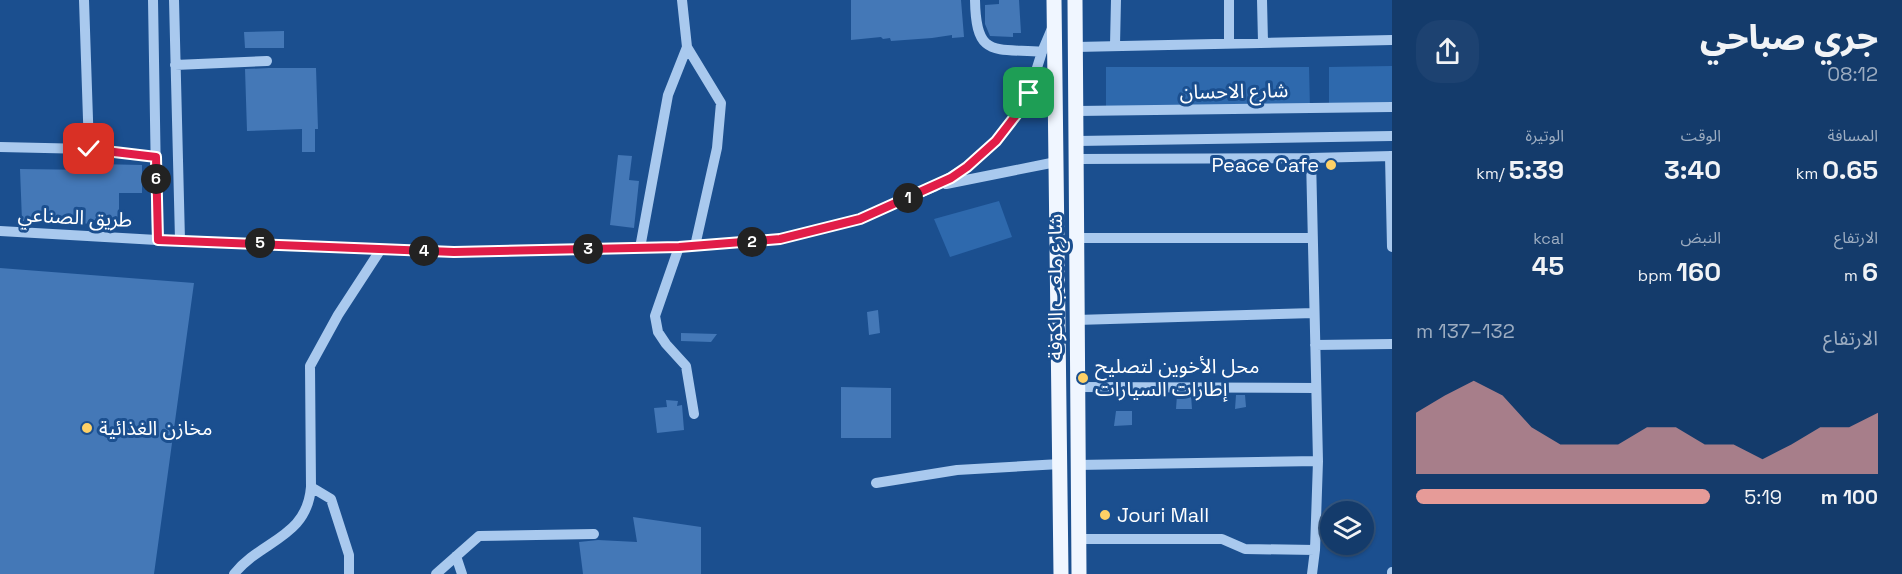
<!DOCTYPE html>
<html lang="ar">
<meta charset="utf-8">
<style>
body{margin:0;font-family:"Space Grotesk","Noto Sans Arabic",sans-serif;background:#1d4271;color:#f1f3f6;direction:rtl;height:100vh;display:flex;flex-direction:column;font-size:22px;white-space:nowrap}
*{box-sizing:border-box;margin:0}
p{font-size:20px;color:#9dadc1}
.icon{flex:none;width:33px;height:33px;fill:none;stroke:currentColor;stroke-width:2;stroke-linecap:round;stroke-linejoin:round}
.map{position:relative;flex:1;overflow:hidden;direction:ltr}
.side{display:flex;flex-direction:column;background:#143b6b;width:510px}
.side>*{flex:none}
.buttons{position:absolute;left:1320px;top:501px;display:grid;gap:12px}
.buttons a{display:grid;place-items:center;width:54px;height:54px;border-radius:50%;background:#143b6b;box-shadow:0 2px 4px #0004,0 0 0 2px #33557e;font-size:30px}
.pin{position:absolute;display:grid;place-items:center;width:51px;height:51px;color:#fff;margin:-26px;border-radius:12px;box-shadow:0 3px 9px #0006}
.km{position:absolute;width:30px;height:30px;margin:-15px;border-radius:50%;background:#222;color:#fff;font-size:16px;line-height:30px;text-align:center}
.round{display:grid;place-items:center;flex:none;width:63px;height:63px;border-radius:24px;background:#1d4271}
.overview{display:flex;align-items:center;justify-content:space-between;height:102px;padding:0 24px}
h1{font-size:33px;font-weight:800;line-height:45px}
.stats{display:grid;grid-template-columns:repeat(3,1fr);gap:9px;height:102px;padding:6px 24px}
.stats div{display:grid;align-content:center}
.stats b{font-size:26px;font-weight:800}
.stats small{font-size:16px;font-weight:400}
.stats p{font-size:16px}
.chart{height:168px;padding:12px 24px}
.chart p{display:flex;justify-content:space-between}
.chart svg{width:100%;height:108px;margin-top:6px;fill:#e69b98;opacity:.7}
ul{padding:0 24px;list-style:none;font-size:20px}
li{display:grid;grid-template-columns:96px 72px 1fr;align-items:center;height:45px}
li i{height:15px;border-radius:8px;background:#e69b98}
main{display:flex;flex:1;min-height:0}
.map>svg:first-child{display:block}
</style>
<main>
<section class="side">
<div class="overview"><div><h1>جري صباحي</h1><p>08:12</p></div><a class="round"><svg class="icon" aria-label="share" viewBox="0 0 24 24"><path d="M12 15V3M7 8l5-5 5 5M5 13v7h14v-7"/></svg></a></div>
<div class="stats">
<div><p>المسافة</p><b>0.65<small> km</small></b></div>
<div><p>الوقت</p><b>3:40</b></div>
<div><p>الوتيرة</p><b>5:39<small> /km</small></b></div>
</div>
<div class="stats">
<div><p>الارتفاع</p><b>6<small> m</small></b></div>
<div><p>النبض</p><b>160<small> bpm</small></b></div>
<div><p>kcal</p><b>45</b></div>
</div>
<div class="chart"><p><span>الارتفاع</span>132–137 m</p>
<svg viewBox="0 0 160 44" preserveAspectRatio="none"><path d="M0 44V19L10 12L20 6L30 12L40 25L50 32L60 32L70 32L80 25L90 25L100 32L110 32L120 38L130 32L140 25L150 25L160 19V44z"/></svg>
</div>
<ul>
<li><b>100 m</b>5:19<i style="width:100%"></i></li>
</ul>
</section>
<div class="map">
<svg width="1392" height="574" viewBox="0 0 1392 574">
<rect width="100%" height="100%" fill="#1b4f8f"/>
<path fill="#2e69ad" d="M 1392,66 L 1392,107 L 1329,108 L 1329,67 Z
M 1106,67 L 1309,67 L 1310,109 L 1106,114 Z
M 999,201 L 1012,237 L 950,257 L 934,219 Z"/>
<path fill="#4478b7" d="M 851,0 L 961,0 L 964,37 L 952,38 L 952,35 L 932,38 L 891,41 L 890,38 L 883,39 L 881,37 L 851,40 Z
M 999,0 L 1019,0 L 1021,33 L 1013,33 L 1013,37 L 990,36 L 985,24 L 985,5 L 999,4 Z
M 284,31 L 284,48 L 245,48 L 244,32 Z
M 269,68 L 316,68 L 318,129 L 315,129 L 315,152 L 302,152 L 302,129 L 247,131 L 245,69 Z
M 618,155 L 632,156 L 629,180 L 639,181 L 634,228 L 610,225 Z
M 97,164 L 142,165 L 142,193 L 119,193 L 119,227 L 96,227 L 96,224 L 22,221 L 20,169 L 97,170 Z
M 0,268 L 194,283 L 154,574 L 0,574 Z
M 878,310 L 880,333 L 869,335 L 867,312 Z
M 681,333 L 717,334 L 711,342 L 681,341 Z
M 841,387 L 891,388 L 891,438 L 841,438 Z
M 1177,395 L 1191,395 L 1192,409 L 1176,409 Z
M 1236,395 L 1245,395 L 1246,407 L 1235,409 Z
M 666,400 L 678,401 L 677,406 L 682,405 L 684,430 L 657,433 L 654,408 L 667,407 Z
M 1116,411 L 1132,411 L 1132,425 L 1114,426 Z
M 633,517 L 701,527 L 701,574 L 583,574 L 579,542 L 598,540 L 637,542 Z"/>
<g fill="none" stroke-linecap="round" stroke-linejoin="round">
<path stroke="#a9c9ee" stroke-width="10" d="M 84,0 L 89,149
M 153,0 L 157,240
M 174,0 L 180,240
M 975,0 C 976,58 993,48 1042,52
M 1229,0 L 1229,43
M 1262,0 L 1263,42
M 1115,45 L 1116,0
M 687,47 L 721,103 L 717,148 L 695,246
M 1076,47 L 1392,40
M 175,65 L 267,61
M 1077,111 L 1392,107
M 1077,141 L 1392,136
M 0,147 L 89,149 L 156,157
M 1390,156 L 1392,247
M 1311,158 L 1318,461 L 1315,550 L 1312,574
M 1077,159 L 1311,158 L 1392,156
M 946,184 L 1056,162
M 0,231 L 157,240 L 454,252 L 679,247 L 780,239 L 859,219 L 934,187 L 967,167 L 996,141 L 1020,110 L 1029,93 L 1042,52 L 1053,26
M 1076,238 L 1312,238
M 679,247 L 655,316 L 658,332 L 666,344 L 686,366 L 694,414
M 640,248 L 668,95 L 687,47 L 682,0
M 1076,320 L 1314,313
M 1315,345 L 1392,344
M 1077,387 L 1316,388
M 1077,465 L 1318,461
M 876,483 L 957,470 L 1060,464
M 311,487 L 331,499 L 349,555 L 349,574
M 1078,539 L 1222,539 L 1245,549 L 1315,550
M 456,556 L 462,574
M 234,574 C 261,540 307,538 311,487 L 310,366 L 338,315 L 381,249
M 436,574 L 479,536 L 594,534
M 1392,574 L 1392,572"/>
<path stroke="#f0f6ff" stroke-width="15" d="M 1054,0 L 1061,574
M 1075,0 L 1079,574"/>
</g>
<g fill="none" stroke-linecap="round" stroke-linejoin="round">
<defs>
<path id="route" d="M 89,149 L 156,157 L 158,240 L 454,252 L 679,247 L 780,239 L 860,219 L 951,178 L 967,167 L 996,141 L 1020,110 L 1029,93"/>
</defs>
<use href="#route" stroke="#fff" stroke-width="12"/>
<use href="#route" stroke="#e11d48" stroke-width="8"/>
</g>
<g fill="#ffd166" stroke="#1b4f8f" stroke-width="2">
<circle cx="1331" cy="165" r="6"/>
<circle cx="1083" cy="378" r="6"/>
<circle cx="87" cy="428" r="6"/>
<circle cx="1105" cy="515" r="6"/>
</g>
<g text-anchor="middle" dominant-baseline="central" stroke-width="6" stroke-linejoin="round" paint-order="stroke">
<g font-size="20" fill="#fff" stroke="#1b4f8f">
<text transform="translate(1234 91) rotate(-1)">شارع الاحسان</text>
<text transform="translate(75 217) rotate(3)">طريق الصناعي</text>
<text transform="translate(1055 287) rotate(-90)">شارع ملعب الكوفة</text>
</g>
<g font-size="20" fill="#fff" stroke="#1b4f8f" text-anchor="start">
<text x="1319" y="165" text-anchor="end">Peace Cafe</text>
<text x="1095" y="366">محل الأخوين لتصليح<tspan x="1095" dy="23">إطارات السيارات</tspan></text>
<text x="99" y="428">مخازن الغذائية</text>
<text x="1117" y="515">Jouri Mall</text>
</g>
</g>
</svg>
<div class="buttons">
<a><svg class="icon" aria-label="layers" viewBox="0 0 24 24"><path d="M12 4l9 5-9 5-9-5zM3 14l9 5 9-5"/></svg></a>
</div>
<div class="pin" style="left:1029px;top:93px;background:#1e9e55"><svg class="icon" aria-label="arrive" viewBox="0 0 24 24"><path d="M6 21V4h12l-3 4 3 4H6"/></svg></div>
<div class="pin" style="left:89px;top:149px;background:#d93025"><svg class="icon" aria-label="check" viewBox="0 0 24 24"><path d="M5 12l5 5 9-10"/></svg></div>
<b class="km" style="left:908px;top:198px">1</b>
<b class="km" style="left:752px;top:242px">2</b>
<b class="km" style="left:588px;top:249px">3</b>
<b class="km" style="left:424px;top:251px">4</b>
<b class="km" style="left:260px;top:243px">5</b>
<b class="km" style="left:156px;top:179px">6</b>
</div>
</main>
